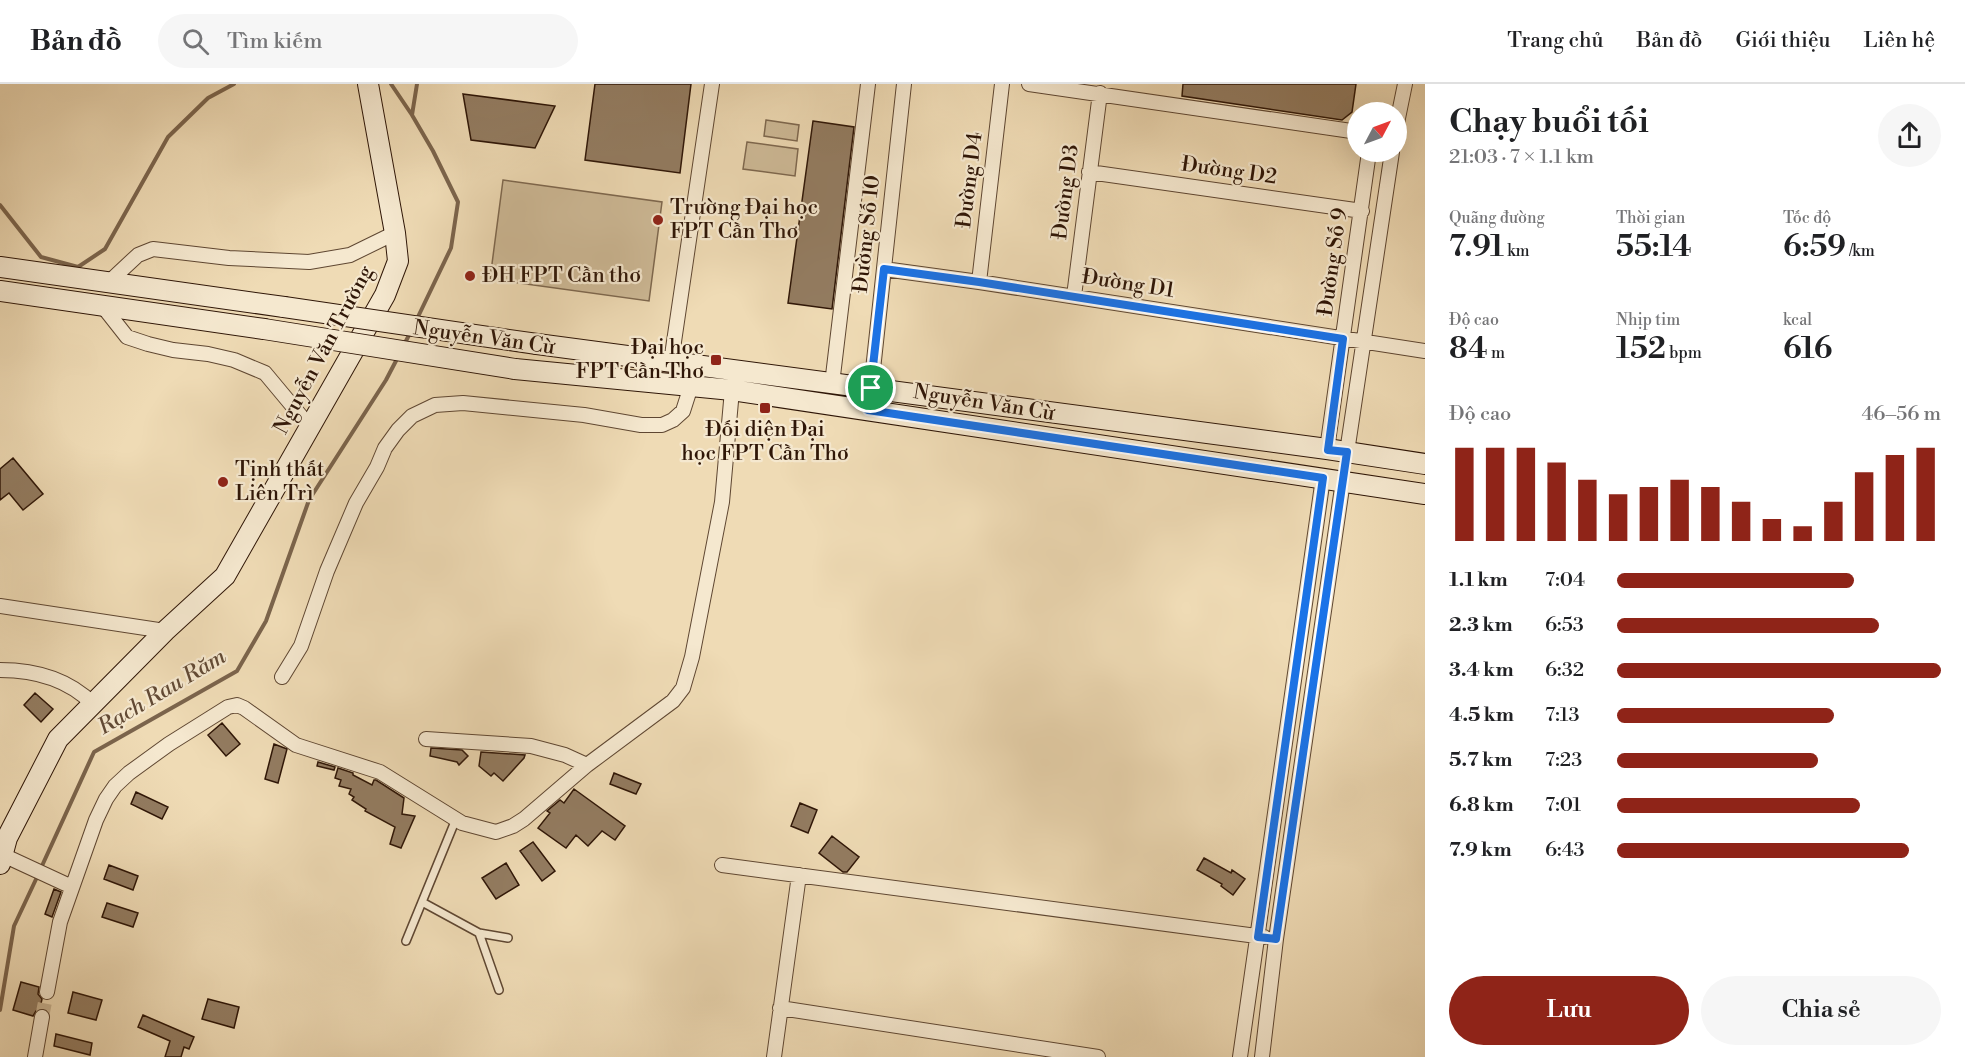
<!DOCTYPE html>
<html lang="vi">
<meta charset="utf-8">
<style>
body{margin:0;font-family:"Libre Bodoni",serif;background:#f6f6f6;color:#202124;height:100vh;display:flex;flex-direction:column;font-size:22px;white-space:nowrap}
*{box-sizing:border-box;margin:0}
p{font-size:20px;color:#757577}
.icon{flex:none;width:33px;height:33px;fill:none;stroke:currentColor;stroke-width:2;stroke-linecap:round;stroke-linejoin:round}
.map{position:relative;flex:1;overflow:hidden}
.side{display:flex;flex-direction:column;background:#fff;width:540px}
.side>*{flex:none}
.needle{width:39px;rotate:49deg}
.tools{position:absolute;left:1347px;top:18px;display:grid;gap:12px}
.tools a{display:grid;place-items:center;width:60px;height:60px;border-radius:50%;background:#fff;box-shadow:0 6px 24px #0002;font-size:30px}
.pin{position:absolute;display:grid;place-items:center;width:51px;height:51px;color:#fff;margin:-26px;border:3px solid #fff;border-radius:50%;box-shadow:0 2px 6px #0007}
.round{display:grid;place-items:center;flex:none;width:63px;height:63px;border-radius:32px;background:#f6f6f6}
.summary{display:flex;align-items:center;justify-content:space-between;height:102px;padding:0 24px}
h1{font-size:33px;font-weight:600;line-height:45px}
.stats{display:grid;grid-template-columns:repeat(3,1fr);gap:9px;height:102px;padding:6px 24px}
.stats div{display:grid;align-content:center}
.stats b{font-size:30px;font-weight:600}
.stats small{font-size:16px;font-weight:400}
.stats p{font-size:16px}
.chart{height:168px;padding:12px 24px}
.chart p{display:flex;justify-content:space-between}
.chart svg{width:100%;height:108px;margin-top:6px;stroke:#8f2418;stroke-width:6}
.cta{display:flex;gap:12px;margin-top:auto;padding:12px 24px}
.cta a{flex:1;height:69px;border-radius:36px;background:#8f2418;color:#fff;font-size:24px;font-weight:600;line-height:69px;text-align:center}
.cta a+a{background:#f6f6f6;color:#202124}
ul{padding:0 24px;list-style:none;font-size:20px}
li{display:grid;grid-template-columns:96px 72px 1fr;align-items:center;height:45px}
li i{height:15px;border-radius:8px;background:#8f2418}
header{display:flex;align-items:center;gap:36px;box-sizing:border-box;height:84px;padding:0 30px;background:#fff;border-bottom:2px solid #e0e0e0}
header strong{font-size:28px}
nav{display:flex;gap:33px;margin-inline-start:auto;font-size:21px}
.search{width:420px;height:54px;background:#f6f6f6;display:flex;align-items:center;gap:15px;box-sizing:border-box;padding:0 21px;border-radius:33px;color:#757577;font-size:22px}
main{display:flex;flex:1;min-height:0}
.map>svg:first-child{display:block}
</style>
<header>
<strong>Bản đồ</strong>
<div class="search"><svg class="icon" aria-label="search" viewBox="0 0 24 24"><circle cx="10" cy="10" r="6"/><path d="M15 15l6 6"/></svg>Tìm kiếm</div>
<nav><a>Trang chủ</a><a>Bản đồ</a><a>Giới thiệu</a><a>Liên hệ</a></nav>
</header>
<main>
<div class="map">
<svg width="1425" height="973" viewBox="0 0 1425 973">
<rect width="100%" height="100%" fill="#efdbb5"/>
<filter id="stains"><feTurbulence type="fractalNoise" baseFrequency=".00333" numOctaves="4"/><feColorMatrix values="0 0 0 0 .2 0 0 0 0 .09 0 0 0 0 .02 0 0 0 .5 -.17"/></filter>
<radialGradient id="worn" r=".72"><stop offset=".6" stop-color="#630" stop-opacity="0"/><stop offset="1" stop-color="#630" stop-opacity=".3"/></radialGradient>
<path fill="#ceba97" stroke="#7e684f" stroke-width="1.5" d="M 766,36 L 799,41 L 797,57 L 764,52 Z
M 747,58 L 798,65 L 795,92 L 743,85 Z
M 503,96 L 662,118 L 649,217 L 490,195 Z"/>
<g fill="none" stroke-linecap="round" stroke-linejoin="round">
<path stroke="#7b644c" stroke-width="4" d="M 391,0 L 412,31
M 0,121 L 41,173 L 78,183 L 105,165 L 168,53 L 208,14 L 234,0
M 416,237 L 451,164 L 458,118 L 433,67 L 412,31 L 417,0
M 404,261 L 411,247
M 41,784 L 94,668 L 237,587 L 266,537 L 309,416 L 386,296 L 398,273
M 0,926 L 14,842 L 38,791"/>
</g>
<path fill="#937c61" stroke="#2f1607" stroke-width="1.5" d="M 595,0 L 691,0 L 680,89 L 585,76 Z
M 1183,0 L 1356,0 L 1352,28 L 1342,36 L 1182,12 Z
M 463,10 L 555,22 L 535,64 L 471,56 Z
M 813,37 L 854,43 L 832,225 L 788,219 Z
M 13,374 L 43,410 L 23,426 L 9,409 L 0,416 L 0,385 Z
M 35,609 L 53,625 L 41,638 L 24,621 Z
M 222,639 L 240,660 L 226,672 L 208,651 Z
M 274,660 L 287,665 L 278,699 L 265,695 Z
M 431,664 L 462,666 L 468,672 L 459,681 L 457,678 L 430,672 Z
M 481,668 L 525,671 L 524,674 L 503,697 L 494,689 L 491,692 L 479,682 Z
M 318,678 L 335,683 L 334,686 L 317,682 Z
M 338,684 L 353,689 L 353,691 L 372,701 L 374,696 L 376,696 L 404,714 L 402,730 L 415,732 L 401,764 L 390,760 L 395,743 L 365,727 L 366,725 L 352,716 L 354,713 L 349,710 L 351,705 L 339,702 L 341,696 L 335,694 Z
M 614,689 L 641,700 L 636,710 L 610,700 Z
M 574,705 L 625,742 L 615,756 L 602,747 L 588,762 L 576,751 L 566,764 L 538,744 L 550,729 L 547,727 L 560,716 L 564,719 Z
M 136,708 L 168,723 L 162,735 L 131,720 Z
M 800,719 L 817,726 L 808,749 L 791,742 Z
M 832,752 L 859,773 L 847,788 L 843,788 L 819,769 Z
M 533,758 L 555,787 L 542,797 L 520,767 Z
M 1204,774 L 1231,789 L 1232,786 L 1245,795 L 1233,811 L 1221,802 L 1222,800 L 1197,786 Z
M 506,779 L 519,801 L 496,815 L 482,794 Z
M 109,781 L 138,792 L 133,806 L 104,795 Z
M 54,805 L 61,808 L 52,833 L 45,830 Z
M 107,819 L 138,829 L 133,843 L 102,833 Z
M 21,898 L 39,903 L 38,910 L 42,915 L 40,924 L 36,927 L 33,932 L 13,926 Z
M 73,908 L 102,916 L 96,936 L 68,929 Z
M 208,915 L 239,923 L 234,944 L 202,935 Z
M 143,931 L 194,953 L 189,965 L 184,963 L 181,973 L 165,973 L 170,957 L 138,943 Z
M 56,950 L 92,959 L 90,971 L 54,962 Z"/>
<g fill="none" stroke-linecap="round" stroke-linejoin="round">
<path stroke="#c9b492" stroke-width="14" stroke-dasharray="14 7" stroke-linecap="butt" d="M 42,933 L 47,908"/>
<defs>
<path id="lane" d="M 422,818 L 479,849 L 499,906
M 479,849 L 508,854
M 406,857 L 456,735"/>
<path id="street" d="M 1029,0 L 1358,48
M 1396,44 L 1405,0
M 1089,88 L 1362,127
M 884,185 L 979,198 L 1425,267
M 109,198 L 138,171 L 153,165 L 229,174 L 309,178 L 350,171 L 395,149
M 979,198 L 1002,0
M 1074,212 L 1100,9
M 101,220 L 127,253 L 148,260 L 173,266 L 208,270 L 234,276 L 265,289 L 310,343
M 671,278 L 712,0
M 832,300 L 868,0
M 871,304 L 904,0
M 1327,365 L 1369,68
M 1347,368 L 1392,68
M 0,522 L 165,547
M 0,586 C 35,586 68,595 93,620
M 282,593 L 301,562 L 327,487 L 356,419 L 377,383 L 385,364 L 398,346 L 412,332 L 435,321 L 463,319 L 584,331 L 641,341 L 662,341 L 673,336 L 683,327 L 691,302
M 426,655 L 531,662 L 565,671 L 587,681
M 3,771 L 72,803
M 722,781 L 1264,853
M 47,908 L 60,838 L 96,736 L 106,715 L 115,702 L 129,689 L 169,660 L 228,623 L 237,621 L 244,624 L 296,661 L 380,688 L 462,739 L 496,748 L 513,742 L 524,735 L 587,681 L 673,617 L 683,604 L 692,573 L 722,418 L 732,306
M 780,924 L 1098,973
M 35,973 L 42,933
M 774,973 L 799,791
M 1240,973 L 1323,394
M 1262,973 L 1276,855 L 1343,397"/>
<path id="secondary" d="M 0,183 L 284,223
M 0,207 L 264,245
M 537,260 L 1327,365 L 1425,380
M 515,285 L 732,306 L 1425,410
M 0,780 L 7,754 L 58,655 L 165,547 L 225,492 L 385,211 L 398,177 L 395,149 L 368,0"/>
</defs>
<use href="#lane" stroke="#5f4732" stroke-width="10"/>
<use href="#street" stroke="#5f4732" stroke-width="16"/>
<use href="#secondary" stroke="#2f1607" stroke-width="22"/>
<use href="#lane" stroke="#f5e8cf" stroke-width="7"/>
<use href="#street" stroke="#f5e8cf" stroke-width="14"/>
<use href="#secondary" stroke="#f5e8cf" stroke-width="20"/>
<defs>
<path id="secondary-bridge" d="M 284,223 L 537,260
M 264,245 L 515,285"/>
</defs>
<use href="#secondary-bridge" stroke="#2f1607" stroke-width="22" stroke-linecap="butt"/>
<use href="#secondary-bridge" stroke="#f5e8cf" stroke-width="20"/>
</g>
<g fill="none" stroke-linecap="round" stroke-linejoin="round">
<defs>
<path id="route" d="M 884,185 L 979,198 L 1343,255 L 1328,366 L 1347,368 L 1276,855 L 1258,853 L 1323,394 L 868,326 Z"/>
</defs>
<use href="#route" stroke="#fff" stroke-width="12"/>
<use href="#route" stroke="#1a73e8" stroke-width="8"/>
</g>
<g fill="#8f2418" stroke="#f5e8cf" stroke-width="2">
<circle cx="658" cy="136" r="6"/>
<circle cx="470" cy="192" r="6"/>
<rect x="710" y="270" width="12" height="12" rx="3"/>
<rect x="759" y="318" width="12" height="12" rx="3"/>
<circle cx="223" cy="398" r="6"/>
</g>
<g text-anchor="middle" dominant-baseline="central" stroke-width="4.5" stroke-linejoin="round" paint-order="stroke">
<g font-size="21" fill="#2f1607" stroke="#f5e8cf">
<text transform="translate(1229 87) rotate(8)">Đường D2</text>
<text transform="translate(970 96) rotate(-83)">Đường D4</text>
<text transform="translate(1066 108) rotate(-83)">Đường D3</text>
<text transform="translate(867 150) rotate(-84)">Đường Số 10</text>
<text transform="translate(1333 178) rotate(-82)">Đường Số 9</text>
<text transform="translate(1128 200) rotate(9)">Đường D1</text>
<text transform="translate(484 254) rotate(8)">Nguyễn Văn Cừ</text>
<text transform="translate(324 266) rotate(-62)">Nguyễn Văn Trường</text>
<text transform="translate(984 319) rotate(9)">Nguyễn Văn Cừ</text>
</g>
<g font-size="21" fill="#2f1607" stroke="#f5e8cf" text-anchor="start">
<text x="670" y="124">Trường Đại học<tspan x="670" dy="24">FPT Cần Thơ</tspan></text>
<text x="482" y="192">ĐH FPT Cần thơ</text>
<text x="704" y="264" text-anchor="end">Đại học<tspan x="704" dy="24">FPT Cần Thơ</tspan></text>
<text x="765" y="346" text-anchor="middle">Đối diện Đại<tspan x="765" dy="24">học FPT Cần Thơ</tspan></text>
<text x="235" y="386">Tịnh thất<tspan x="235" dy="24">Liên Trì</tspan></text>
</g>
<g font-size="22" font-style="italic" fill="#624a35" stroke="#f5e8cf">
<text transform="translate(162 608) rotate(-31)">Rạch Rau Răm</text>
</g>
</g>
<rect width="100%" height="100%" filter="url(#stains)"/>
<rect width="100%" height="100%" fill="url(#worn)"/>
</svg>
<div class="tools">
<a><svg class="needle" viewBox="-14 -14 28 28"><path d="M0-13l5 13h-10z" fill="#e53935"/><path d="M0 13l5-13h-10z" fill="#757577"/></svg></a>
</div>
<div class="pin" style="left:871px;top:304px;background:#1e9e55"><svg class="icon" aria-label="arrive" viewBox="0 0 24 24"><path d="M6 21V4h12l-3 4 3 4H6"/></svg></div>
</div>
<section class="side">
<div class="summary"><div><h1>Chạy buổi tối</h1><p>21:03 · 7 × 1.1 km</p></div><a class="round"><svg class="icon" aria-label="share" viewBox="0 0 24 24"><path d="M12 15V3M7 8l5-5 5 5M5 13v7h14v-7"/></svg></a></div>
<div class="stats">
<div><p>Quãng đường</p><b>7.91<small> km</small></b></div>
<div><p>Thời gian</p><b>55:14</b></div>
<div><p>Tốc độ</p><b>6:59<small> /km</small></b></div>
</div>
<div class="stats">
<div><p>Độ cao</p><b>84<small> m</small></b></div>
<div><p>Nhịp tim</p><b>152<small> bpm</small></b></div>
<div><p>kcal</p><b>616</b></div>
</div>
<div class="chart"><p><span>Độ cao</span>46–56 m</p>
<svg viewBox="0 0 160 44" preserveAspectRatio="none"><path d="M5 44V6M15 44V6M25 44V6M35 44V12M45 44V19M55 44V25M65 44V22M75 44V19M85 44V22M95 44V28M105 44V35M115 44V38M125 44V28M135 44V16M145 44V9M155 44V6"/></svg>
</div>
<ul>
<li><b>1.1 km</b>7:04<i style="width:73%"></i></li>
<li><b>2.3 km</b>6:53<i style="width:81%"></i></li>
<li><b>3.4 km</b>6:32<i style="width:100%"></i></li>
<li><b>4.5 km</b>7:13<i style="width:67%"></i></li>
<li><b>5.7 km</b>7:23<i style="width:62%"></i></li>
<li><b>6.8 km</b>7:01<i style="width:75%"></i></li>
<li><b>7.9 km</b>6:43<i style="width:90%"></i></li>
</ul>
<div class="cta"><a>Lưu</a><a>Chia sẻ</a></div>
</section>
</main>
